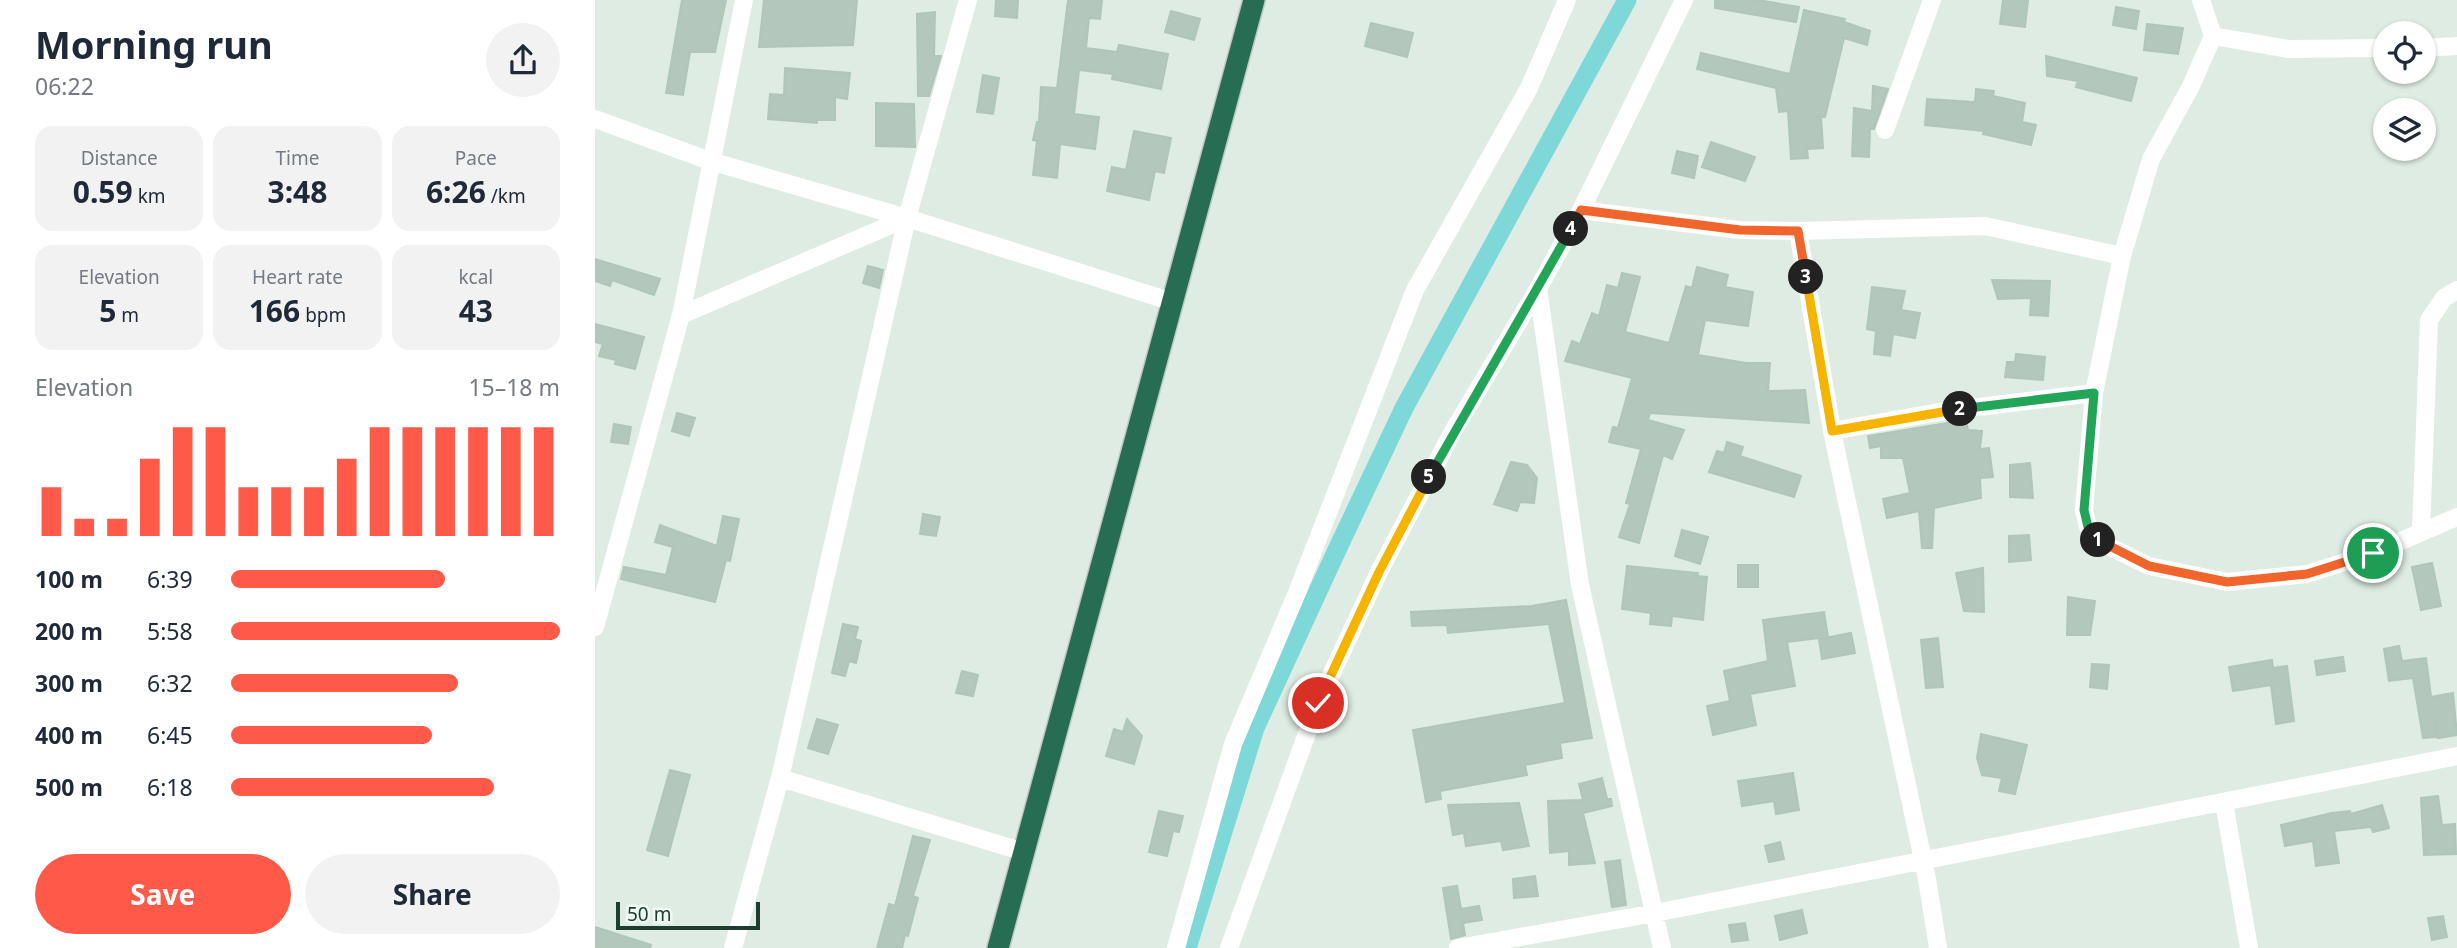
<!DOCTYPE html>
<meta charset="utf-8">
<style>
body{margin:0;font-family:"Noto Sans",sans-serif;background:#f2f2f3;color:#1f2937;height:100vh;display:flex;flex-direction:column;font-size:26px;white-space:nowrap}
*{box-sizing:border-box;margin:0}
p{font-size:23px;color:#747a83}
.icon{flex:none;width:38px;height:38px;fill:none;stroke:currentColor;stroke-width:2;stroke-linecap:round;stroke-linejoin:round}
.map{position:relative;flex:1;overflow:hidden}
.details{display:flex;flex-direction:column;background:#fff;width:595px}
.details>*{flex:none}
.buttons{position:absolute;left:1778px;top:21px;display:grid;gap:14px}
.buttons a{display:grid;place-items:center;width:63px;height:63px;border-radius:50%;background:#fff;box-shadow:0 2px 5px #0004;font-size:35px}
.scale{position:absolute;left:21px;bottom:18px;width:144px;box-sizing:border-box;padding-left:7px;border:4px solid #1e3d30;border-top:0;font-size:19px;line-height:24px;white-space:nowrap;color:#1e3d30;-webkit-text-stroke:5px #eff8f2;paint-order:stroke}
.pin{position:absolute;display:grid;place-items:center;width:60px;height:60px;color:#fff;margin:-30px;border:4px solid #fff;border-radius:50%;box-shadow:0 2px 7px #0007}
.km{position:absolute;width:35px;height:35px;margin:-18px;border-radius:50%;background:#222;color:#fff;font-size:19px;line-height:35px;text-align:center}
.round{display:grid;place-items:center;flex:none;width:74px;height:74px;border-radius:37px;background:#f2f2f3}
.summary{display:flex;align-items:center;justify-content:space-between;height:119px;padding:0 35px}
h1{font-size:38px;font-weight:700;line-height:52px}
.figures{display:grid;grid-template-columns:repeat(3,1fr);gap:10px;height:119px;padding:7px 35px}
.figures div{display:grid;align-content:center;border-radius:18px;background:#f2f2f3;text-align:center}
.figures b{font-size:30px;font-weight:700}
.figures small{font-size:19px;font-weight:400}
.figures p{font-size:19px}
.chart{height:196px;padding:14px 35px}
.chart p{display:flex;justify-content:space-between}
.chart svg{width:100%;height:126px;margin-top:7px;stroke:#ff5949;stroke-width:6}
.action{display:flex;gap:14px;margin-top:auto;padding:14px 35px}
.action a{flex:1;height:80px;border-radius:42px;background:#ff5949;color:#fff;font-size:28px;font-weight:700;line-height:80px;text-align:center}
.action a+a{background:#f2f2f3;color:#1f2937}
ul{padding:0 35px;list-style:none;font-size:23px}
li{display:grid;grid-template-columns:112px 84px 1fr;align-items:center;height:52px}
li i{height:18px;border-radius:9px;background:#ff5949}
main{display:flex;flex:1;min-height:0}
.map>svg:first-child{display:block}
</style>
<main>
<section class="details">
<div class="summary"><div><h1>Morning run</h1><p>06:22</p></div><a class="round"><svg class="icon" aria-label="share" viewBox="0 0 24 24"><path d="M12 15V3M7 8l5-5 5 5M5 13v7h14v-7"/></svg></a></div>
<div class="figures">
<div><p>Distance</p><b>0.59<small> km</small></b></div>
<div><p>Time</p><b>3:48</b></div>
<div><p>Pace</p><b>6:26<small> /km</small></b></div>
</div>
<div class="figures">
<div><p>Elevation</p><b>5<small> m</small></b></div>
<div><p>Heart rate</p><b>166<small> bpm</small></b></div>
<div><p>kcal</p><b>43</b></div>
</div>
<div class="chart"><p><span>Elevation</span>15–18 m</p>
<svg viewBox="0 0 160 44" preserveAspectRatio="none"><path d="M5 44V27M15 44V38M25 44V38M35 44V17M45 44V6M55 44V6M65 44V27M75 44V27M85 44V27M95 44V17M105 44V6M115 44V6M125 44V6M135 44V6M145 44V6M155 44V6"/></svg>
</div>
<ul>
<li><b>100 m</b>6:39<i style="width:65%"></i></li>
<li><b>200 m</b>5:58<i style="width:100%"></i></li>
<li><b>300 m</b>6:32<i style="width:69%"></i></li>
<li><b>400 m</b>6:45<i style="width:61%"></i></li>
<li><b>500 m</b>6:18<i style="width:80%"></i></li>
</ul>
<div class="action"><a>Save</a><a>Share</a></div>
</section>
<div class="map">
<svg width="1862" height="948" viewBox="0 0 1862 948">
<rect width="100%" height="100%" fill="#deece3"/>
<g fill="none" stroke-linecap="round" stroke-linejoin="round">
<path stroke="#7fd8d8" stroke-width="19" d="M 592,948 L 660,728 L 741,552 L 809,408 L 1032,0"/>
</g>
<path fill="#b3c7bc" stroke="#b0c6b9" stroke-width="2" d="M 87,0 L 131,0 L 120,52 L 95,52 L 88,95 L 71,93 Z
M 169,0 L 262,0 L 258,45 L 164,47 Z
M 401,0 L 423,0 L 422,18 L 400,16 Z
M 473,0 L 507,0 L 505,19 L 494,18 L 491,48 L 522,52 L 524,45 L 573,54 L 566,89 L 517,79 L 518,74 L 484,70 L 479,114 L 504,117 L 500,149 L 465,144 L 462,178 L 438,175 L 442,141 L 438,140 L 442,122 L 444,122 L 446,87 L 462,88 Z
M 1120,0 L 1163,0 L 1204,7 L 1201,22 L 1120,8 Z
M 1408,0 L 1433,0 L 1430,27 L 1405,24 Z
M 1521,7 L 1544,11 L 1541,29 L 1518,25 Z
M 1209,10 L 1250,19 L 1249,22 L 1275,31 L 1272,45 L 1249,38 L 1230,117 L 1226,117 L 1228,148 L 1212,149 L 1213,158 L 1196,159 L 1193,111 L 1184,112 L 1181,88 L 1102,69 L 1106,53 L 1195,74 Z
M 576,11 L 605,19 L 599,40 L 570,32 Z
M 340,12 L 339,56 L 346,56 L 334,96 L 323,96 L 322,14 Z
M 776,23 L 818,33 L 812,57 L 770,46 Z
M 1552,24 L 1588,28 L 1583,54 L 1549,50 Z
M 1451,56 L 1542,78 L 1536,101 L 1481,87 L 1483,81 L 1452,76 Z
M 190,68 L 255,73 L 252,99 L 240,97 L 240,120 L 222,120 L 222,123 L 173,119 L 175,94 L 189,95 Z
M 388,75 L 404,78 L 398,114 L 382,112 Z
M 1278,86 L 1293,89 L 1279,129 L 1275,129 L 1274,157 L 1257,156 L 1259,108 L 1277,111 Z
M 1381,89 L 1399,91 L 1398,96 L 1430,103 L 1427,122 L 1441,125 L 1436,145 L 1388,134 L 1389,131 L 1330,125 L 1332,99 L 1380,102 Z
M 281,103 L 319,104 L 320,147 L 281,146 Z
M 539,131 L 576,138 L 569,173 L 560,171 L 554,200 L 512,191 L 517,167 L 531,170 Z
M 1116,142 L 1160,157 L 1150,181 L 1107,167 Z
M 1082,151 L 1103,156 L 1099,178 L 1077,173 Z
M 0,259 L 65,279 L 59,295 L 17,280 L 15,286 L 0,281 Z
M 273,266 L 288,270 L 284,288 L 268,283 Z
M 1102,267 L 1133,275 L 1130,287 L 1158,292 L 1153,326 L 1110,320 L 1103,355 L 1151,363 L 1175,363 L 1173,391 L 1210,390 L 1214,423 L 1055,413 L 1053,420 L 1089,430 L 1077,459 L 1068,455 L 1044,543 L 1024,537 L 1035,504 L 1031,503 L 1046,449 L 1014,442 L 1018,427 L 1023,428 L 1037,378 L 970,361 L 977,341 L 985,344 L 997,313 L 1004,316 L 1012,285 L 1023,288 L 1027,273 L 1045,277 L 1030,332 L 1074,343 L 1091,286 L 1097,288 Z
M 1397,280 L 1455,281 L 1453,316 L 1435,315 L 1436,298 L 1403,299 Z
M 1277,287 L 1310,291 L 1306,310 L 1325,313 L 1320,338 L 1298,334 L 1295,356 L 1279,354 L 1281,331 L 1272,329 Z
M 0,324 L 49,337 L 40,369 L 20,364 L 21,360 L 4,356 L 8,344 L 0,342 Z
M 1421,354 L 1450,357 L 1448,380 L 1410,377 L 1412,362 L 1420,362 Z
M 82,413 L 100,418 L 94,436 L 77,431 Z
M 1371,420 L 1373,430 L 1387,431 L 1385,449 L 1394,448 L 1398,477 L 1385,478 L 1386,498 L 1339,508 L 1337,548 L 1327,548 L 1324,511 L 1292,518 L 1288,499 L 1315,493 L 1308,458 L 1286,458 L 1286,446 L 1275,448 L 1273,436 Z
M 19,424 L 36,427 L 33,444 L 16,442 Z
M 1132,442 L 1148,447 L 1145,456 L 1206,476 L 1199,497 L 1114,472 L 1122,451 L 1129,453 Z
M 916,462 L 932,465 L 942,478 L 939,503 L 925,502 L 922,511 L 899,504 Z
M 1435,463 L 1438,498 L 1415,497 L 1415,465 Z
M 328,514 L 345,517 L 341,536 L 325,534 Z
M 128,516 L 144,519 L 135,561 L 131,560 L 120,602 L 26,579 L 29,567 L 71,575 L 78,547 L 60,542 L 65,525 L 122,546 Z
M 1087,530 L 1113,537 L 1105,564 L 1080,556 Z
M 1434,535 L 1436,560 L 1414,562 L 1414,536 Z
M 1837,563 L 1846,606 L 1826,610 L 1817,567 Z
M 1143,565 L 1163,565 L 1163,587 L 1143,587 Z
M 1032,566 L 1103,573 L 1102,576 L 1112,577 L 1108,620 L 1077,616 L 1076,626 L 1055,624 L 1056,613 L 1027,609 Z
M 1388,568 L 1389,612 L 1369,611 L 1361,573 Z
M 1473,597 L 1500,601 L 1495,635 L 1472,635 Z
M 971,600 L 997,738 L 965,743 L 967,758 L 930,765 L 932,775 L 845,791 L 846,799 L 831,802 L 818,730 L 970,703 L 954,624 L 853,633 L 852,625 L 817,626 L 816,612 L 937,606 Z
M 1229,612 L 1233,637 L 1192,642 L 1200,686 L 1155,694 L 1161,725 L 1118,735 L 1112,706 L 1135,701 L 1129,671 L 1173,661 L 1168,620 Z
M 248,624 L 263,627 L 260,639 L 266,641 L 261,663 L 254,661 L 250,676 L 237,673 Z
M 1256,633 L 1260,653 L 1227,659 L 1224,639 Z
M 1343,638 L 1348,687 L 1331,688 L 1326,640 Z
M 1804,646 L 1807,661 L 1831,658 L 1836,697 L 1858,693 L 1862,735 L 1843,738 L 1840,722 L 1841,737 L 1828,738 L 1818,678 L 1794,681 L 1789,649 Z
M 1748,657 L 1750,671 L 1722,675 L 1720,661 Z
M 1677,660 L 1678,668 L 1692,666 L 1699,721 L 1681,724 L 1676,685 L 1638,691 L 1634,667 Z
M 1497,664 L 1514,665 L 1512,689 L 1495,687 Z
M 367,671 L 383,675 L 378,696 L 361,693 Z
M 222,719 L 243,725 L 233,754 L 213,748 Z
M 532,719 L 547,736 L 539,764 L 511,756 L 519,729 L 528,732 Z
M 1386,734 L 1432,745 L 1420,794 L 1404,791 L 1407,778 L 1387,775 L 1382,758 Z
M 75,770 L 95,775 L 73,856 L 52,850 Z
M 1198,773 L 1204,810 L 1181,814 L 1179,801 L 1147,806 L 1143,781 Z
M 1007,778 L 1012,799 L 1016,799 L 1017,806 L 988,813 L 1000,863 L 974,865 L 974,851 L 955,853 L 953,801 L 988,800 L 984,784 Z
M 1843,796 L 1847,825 L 1860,824 L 1861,854 L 1829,855 L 1826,798 Z
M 924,803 L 934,846 L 908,850 L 906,841 L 871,846 L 869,833 L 858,835 L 853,805 Z
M 1787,805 L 1794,828 L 1778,832 L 1776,827 L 1739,831 L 1744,863 L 1721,866 L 1718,841 L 1690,846 L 1686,825 L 1737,813 L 1755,811 L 1756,814 Z
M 564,811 L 588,816 L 584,832 L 578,831 L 572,856 L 554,852 Z
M 318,836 L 335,840 L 318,896 L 323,898 L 313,936 L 310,935 L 307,948 L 282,948 L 294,904 L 300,906 Z
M 1185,842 L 1189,859 L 1174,862 L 1170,846 Z
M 1025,860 L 1031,905 L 1017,907 L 1010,862 Z
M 940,876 L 943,896 L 919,898 L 918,879 Z
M 862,886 L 866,909 L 884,906 L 887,920 L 868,923 L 870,935 L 856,939 L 848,888 Z
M 1207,910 L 1212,933 L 1185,940 L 1180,916 Z
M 1848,916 L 1852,937 L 1837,940 L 1833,918 Z
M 1150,923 L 1153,940 L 1137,942 L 1134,925 Z
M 0,927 L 56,945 L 55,948 L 0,948 Z"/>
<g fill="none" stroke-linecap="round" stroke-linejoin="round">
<defs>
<path id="highway" d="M 403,948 L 659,0"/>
</defs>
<use href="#highway" stroke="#c0c9c5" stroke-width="24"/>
<path stroke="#fff" stroke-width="18" d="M 149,0 L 86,315 L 312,218
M 1606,0 L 1618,36 L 1596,86 L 1556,159 L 1527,256 L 1499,393 L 1489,510 L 1493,527 L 1505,542 L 1554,566 L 1632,582 L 1712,574 L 1778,553 L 1862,517
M 1618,36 L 1693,49 L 1790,48
M 1829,48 L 1862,46
M 0,119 L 115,161 L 312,218 L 578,302
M 1290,130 L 1337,0
M 986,210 L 1145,230 L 1203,231 L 1390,226 L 1527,256
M 1203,231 L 1237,431 L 1332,879 L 1343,948
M 943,289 L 985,585 L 1067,948
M 1237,431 L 1350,411 L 1499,393
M 1826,532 L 1834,320 L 1849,298 L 1862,290
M 0,627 L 86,315
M 185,778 L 429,852
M 1629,802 L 1654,948
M 138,948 L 185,778 L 312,218 L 373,0
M 581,948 L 638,744 L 701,595 L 820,290 L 934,88 L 972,0
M 634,948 L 723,703 L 784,572 L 857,433 L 943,289 L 986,210 L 1089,0
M 863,948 L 1060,913 L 1862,756"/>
<use href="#highway" stroke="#266d53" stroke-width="21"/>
</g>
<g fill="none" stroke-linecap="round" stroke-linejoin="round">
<defs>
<path id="split-1" d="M 1503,540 L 1554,566 L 1632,582 L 1712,574 L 1778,553"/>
<path id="split-2" d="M 1365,409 L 1499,393 L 1489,510 L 1493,527 L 1503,540"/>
<path id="split-3" d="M 1211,277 L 1237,431 L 1365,409"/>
<path id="split-4" d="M 976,229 L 986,210 L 1145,230 L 1203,231 L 1211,277"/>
<path id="split-5" d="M 834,477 L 976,229"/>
<path id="split-6" d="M 723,703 L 784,572 L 834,477"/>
</defs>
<use href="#split-1" stroke="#fff" stroke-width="14"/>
<use href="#split-2" stroke="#fff" stroke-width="14"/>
<use href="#split-3" stroke="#fff" stroke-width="14"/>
<use href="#split-4" stroke="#fff" stroke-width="14"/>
<use href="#split-5" stroke="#fff" stroke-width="14"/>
<use href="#split-6" stroke="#fff" stroke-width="14"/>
<use href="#split-1" stroke="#f0652b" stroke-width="9"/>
<use href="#split-2" stroke="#22a559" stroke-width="9"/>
<use href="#split-3" stroke="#f5b400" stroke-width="9"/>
<use href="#split-4" stroke="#f0652b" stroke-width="9"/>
<use href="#split-5" stroke="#22a559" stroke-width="9"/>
<use href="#split-6" stroke="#f5b400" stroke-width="9"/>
</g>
</svg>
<div class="buttons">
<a><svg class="icon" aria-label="locate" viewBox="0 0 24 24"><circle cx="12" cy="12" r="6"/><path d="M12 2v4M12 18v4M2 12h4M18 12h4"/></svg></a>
<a><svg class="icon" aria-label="layers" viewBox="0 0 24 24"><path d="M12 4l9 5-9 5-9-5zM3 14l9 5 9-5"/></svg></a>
</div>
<div class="scale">50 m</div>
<div class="pin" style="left:1778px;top:553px;background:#1e9e55"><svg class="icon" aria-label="arrive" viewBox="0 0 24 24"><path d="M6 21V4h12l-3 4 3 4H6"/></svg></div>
<div class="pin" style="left:723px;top:703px;background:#d93025"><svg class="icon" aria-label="check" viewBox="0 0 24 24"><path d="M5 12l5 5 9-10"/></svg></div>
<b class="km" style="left:1503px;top:540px">1</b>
<b class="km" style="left:1365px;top:409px">2</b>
<b class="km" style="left:1211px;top:277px">3</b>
<b class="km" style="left:976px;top:229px">4</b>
<b class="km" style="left:834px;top:477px">5</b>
</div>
</main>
